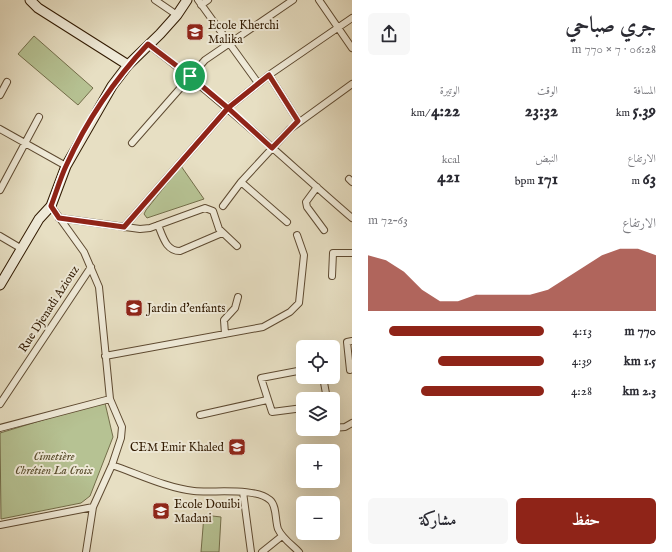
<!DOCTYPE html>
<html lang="ar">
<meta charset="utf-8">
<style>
body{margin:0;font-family:"IM FELL English",Amiri,serif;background:#f7f7f7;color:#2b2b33;direction:rtl;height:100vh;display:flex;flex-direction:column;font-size:15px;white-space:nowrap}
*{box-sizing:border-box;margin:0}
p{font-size:13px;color:#7c7c81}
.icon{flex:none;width:22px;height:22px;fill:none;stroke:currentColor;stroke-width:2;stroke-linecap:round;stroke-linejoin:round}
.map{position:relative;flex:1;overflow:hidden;direction:ltr}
.drawer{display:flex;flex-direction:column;background:#fff;width:320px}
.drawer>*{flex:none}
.tools{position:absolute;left:296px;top:340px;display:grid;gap:8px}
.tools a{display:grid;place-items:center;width:44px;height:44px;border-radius:6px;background:#fff;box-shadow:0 4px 16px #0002;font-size:20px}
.pin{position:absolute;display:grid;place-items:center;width:34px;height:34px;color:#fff;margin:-17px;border:2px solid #fff;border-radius:50%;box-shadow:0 1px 4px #0007}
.round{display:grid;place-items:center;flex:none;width:42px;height:42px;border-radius:6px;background:#f7f7f7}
.summary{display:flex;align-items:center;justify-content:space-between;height:68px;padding:0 16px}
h1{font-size:22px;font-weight:800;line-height:30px}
.metrics{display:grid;grid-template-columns:repeat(3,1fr);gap:6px;height:68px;padding:4px 16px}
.metrics div{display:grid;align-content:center}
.metrics b{font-size:17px;font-weight:800}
.metrics small{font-size:11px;font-weight:400}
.metrics p{font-size:11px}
.chart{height:112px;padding:8px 16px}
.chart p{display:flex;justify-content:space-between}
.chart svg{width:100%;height:72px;margin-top:4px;fill:#8f2418;opacity:.7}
.primary-button{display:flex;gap:8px;margin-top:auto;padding:8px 16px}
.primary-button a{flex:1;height:46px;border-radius:6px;background:#8f2418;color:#fff;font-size:16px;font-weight:800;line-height:46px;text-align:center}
.primary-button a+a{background:#f7f7f7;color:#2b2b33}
ul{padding:0 16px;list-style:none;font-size:13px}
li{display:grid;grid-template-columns:64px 48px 1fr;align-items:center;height:30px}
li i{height:10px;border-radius:5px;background:#8f2418}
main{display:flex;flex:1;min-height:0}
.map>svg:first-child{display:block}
</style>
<main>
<section class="drawer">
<div class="summary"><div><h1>جري صباحي</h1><p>06:28 · 7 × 770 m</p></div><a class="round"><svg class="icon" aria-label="share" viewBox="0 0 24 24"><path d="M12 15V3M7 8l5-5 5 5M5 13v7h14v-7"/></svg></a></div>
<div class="metrics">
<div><p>المسافة</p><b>5.39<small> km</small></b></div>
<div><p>الوقت</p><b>23:32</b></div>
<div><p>الوتيرة</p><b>4:22<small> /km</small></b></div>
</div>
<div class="metrics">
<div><p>الارتفاع</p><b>63<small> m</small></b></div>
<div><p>النبض</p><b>171<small> bpm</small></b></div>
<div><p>kcal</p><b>421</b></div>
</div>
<div class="chart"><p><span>الارتفاع</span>63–72 m</p>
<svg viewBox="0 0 160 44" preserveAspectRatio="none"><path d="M0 44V10L10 13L20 20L30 31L40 38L50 38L60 34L70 34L80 34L90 34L100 31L110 24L120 17L130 10L140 6L150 6L160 10V44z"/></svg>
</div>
<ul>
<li><b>770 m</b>4:13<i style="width:88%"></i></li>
<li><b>1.5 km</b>4:39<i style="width:60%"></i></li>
<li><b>2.3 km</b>4:28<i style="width:70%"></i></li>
</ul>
<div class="primary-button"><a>حفظ</a><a>مشاركة</a></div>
</section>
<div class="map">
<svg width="352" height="552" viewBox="0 0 352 552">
<rect width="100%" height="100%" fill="#e7dfc3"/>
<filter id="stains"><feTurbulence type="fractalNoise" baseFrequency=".005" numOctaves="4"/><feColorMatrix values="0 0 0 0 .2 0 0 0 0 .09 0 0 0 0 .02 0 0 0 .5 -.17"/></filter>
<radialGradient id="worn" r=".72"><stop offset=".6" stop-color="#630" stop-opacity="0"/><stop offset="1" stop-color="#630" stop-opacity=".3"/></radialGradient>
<path fill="#b6c293" stroke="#736e4a" d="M 34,36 L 93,88 L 78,105 L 18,54 Z
M 181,166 L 204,199 L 147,218 L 144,214 L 146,210 Z
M 102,402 L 105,403 L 113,437 L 90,496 L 81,503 L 1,519 L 0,433 Z
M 204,515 L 221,517 L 219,552 L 201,552 Z"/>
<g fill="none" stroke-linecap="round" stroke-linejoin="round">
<defs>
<path id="street" d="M 155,0 L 177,15
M 198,0 L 258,83
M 319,0 L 352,48
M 201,5 L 208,0
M 148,44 C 219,98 284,159 352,218
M 269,75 L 298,121
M 0,95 L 7,82
M 0,129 L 66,166
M 132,143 L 205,60 L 293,0
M 349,179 L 352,182
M 241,182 L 287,222
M 317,187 L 306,202 L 307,207 L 324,230
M 0,190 L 39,117
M 51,206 L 84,252 L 99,287 L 110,399 L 122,427 L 121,438 L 112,465 L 93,507 L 86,552
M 223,206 L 241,182 L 290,129 L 352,84
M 59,218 L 140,229 L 150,228 L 205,208 L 213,211 L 219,229 L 237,246
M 158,225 C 163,237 166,251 180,251 L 222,233
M 124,227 L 228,108 L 269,75 L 352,18
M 0,236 L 22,249
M 332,276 L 333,253 L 352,253
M 225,334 L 224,320 L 235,308 L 238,297
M 352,341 L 347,342 L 350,370 L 352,369
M 316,345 L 317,347
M 105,356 L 263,327 L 290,312 L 299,303 L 304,255 L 297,235
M 303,370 L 261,378 L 272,412 L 303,408
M 323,377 L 327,399
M 0,404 L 91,267
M 200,415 L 267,400
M 0,428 L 110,399
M 333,428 L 345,427 L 352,423
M 112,465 C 138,474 167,488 194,491 C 214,493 255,487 270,500 C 277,506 275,521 278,529 C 282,538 292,545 299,552
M 243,492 L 251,552
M 0,525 L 93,507
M 262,552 L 282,536"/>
<path id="secondary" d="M 30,0 L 38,8 L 128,65
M 0,285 L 39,219 L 51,206 L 66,166 L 112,86 L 128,65 L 160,34 L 177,15 L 187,0"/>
</defs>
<use href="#street" stroke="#5e4a31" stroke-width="8"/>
<use href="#secondary" stroke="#301900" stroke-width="11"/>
<use href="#street" stroke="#efead8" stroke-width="6"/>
<use href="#secondary" stroke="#efead8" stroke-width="9"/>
</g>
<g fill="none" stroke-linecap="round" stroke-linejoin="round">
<defs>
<path id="route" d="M 190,76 L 148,44 C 115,79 86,122 66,166 C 60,179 56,193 51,206 L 59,218 L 124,227 L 228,108 L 272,148 L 298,121 L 269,75 L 228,108 L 190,76"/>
</defs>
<use href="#route" stroke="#fff" stroke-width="8"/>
<use href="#route" stroke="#8f2418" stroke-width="5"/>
</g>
<defs>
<symbol id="school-square" viewBox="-11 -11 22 22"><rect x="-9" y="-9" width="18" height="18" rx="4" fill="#8f2418" stroke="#efead8"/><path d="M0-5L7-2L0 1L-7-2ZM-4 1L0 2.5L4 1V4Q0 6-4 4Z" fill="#fff"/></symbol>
</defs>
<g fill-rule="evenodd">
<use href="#school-square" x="185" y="22" width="20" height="20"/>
<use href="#school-square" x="124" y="298" width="20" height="20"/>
<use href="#school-square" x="227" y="437" width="20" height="20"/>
<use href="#school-square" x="151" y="501" width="20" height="20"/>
</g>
<g text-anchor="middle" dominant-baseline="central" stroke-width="4" stroke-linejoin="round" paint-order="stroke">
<g font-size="12" fill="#301900" stroke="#efead8" text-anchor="start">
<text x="208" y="25">Ecole Kherchi<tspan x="208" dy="14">Malika</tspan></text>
<text x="147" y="308">Jardin d'enfants</text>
<text x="224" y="447" text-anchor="end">CEM Emir Khaled</text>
<text x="174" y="504">Ecole Douibi<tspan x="174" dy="14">Madani</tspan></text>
</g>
<g font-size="12" fill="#301900" stroke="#efead8">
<text transform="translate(49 309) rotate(-57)">Rue Djenadi Aziouz</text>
</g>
<g font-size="12" font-style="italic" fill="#584c2c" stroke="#efead8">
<text x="54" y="456">Cimetière<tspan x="54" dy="14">Chrétien La Croix</tspan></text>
</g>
</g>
<rect width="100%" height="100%" filter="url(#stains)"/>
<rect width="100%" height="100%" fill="url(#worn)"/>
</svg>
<div class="tools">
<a><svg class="icon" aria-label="locate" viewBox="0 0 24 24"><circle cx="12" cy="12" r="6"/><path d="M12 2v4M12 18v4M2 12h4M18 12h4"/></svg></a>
<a><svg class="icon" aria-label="layers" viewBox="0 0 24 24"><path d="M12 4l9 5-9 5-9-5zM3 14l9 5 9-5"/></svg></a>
<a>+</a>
<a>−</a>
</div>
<div class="pin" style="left:190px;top:76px;background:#1e9e55"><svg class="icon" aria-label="arrive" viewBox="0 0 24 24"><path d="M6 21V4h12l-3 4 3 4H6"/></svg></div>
</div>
</main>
